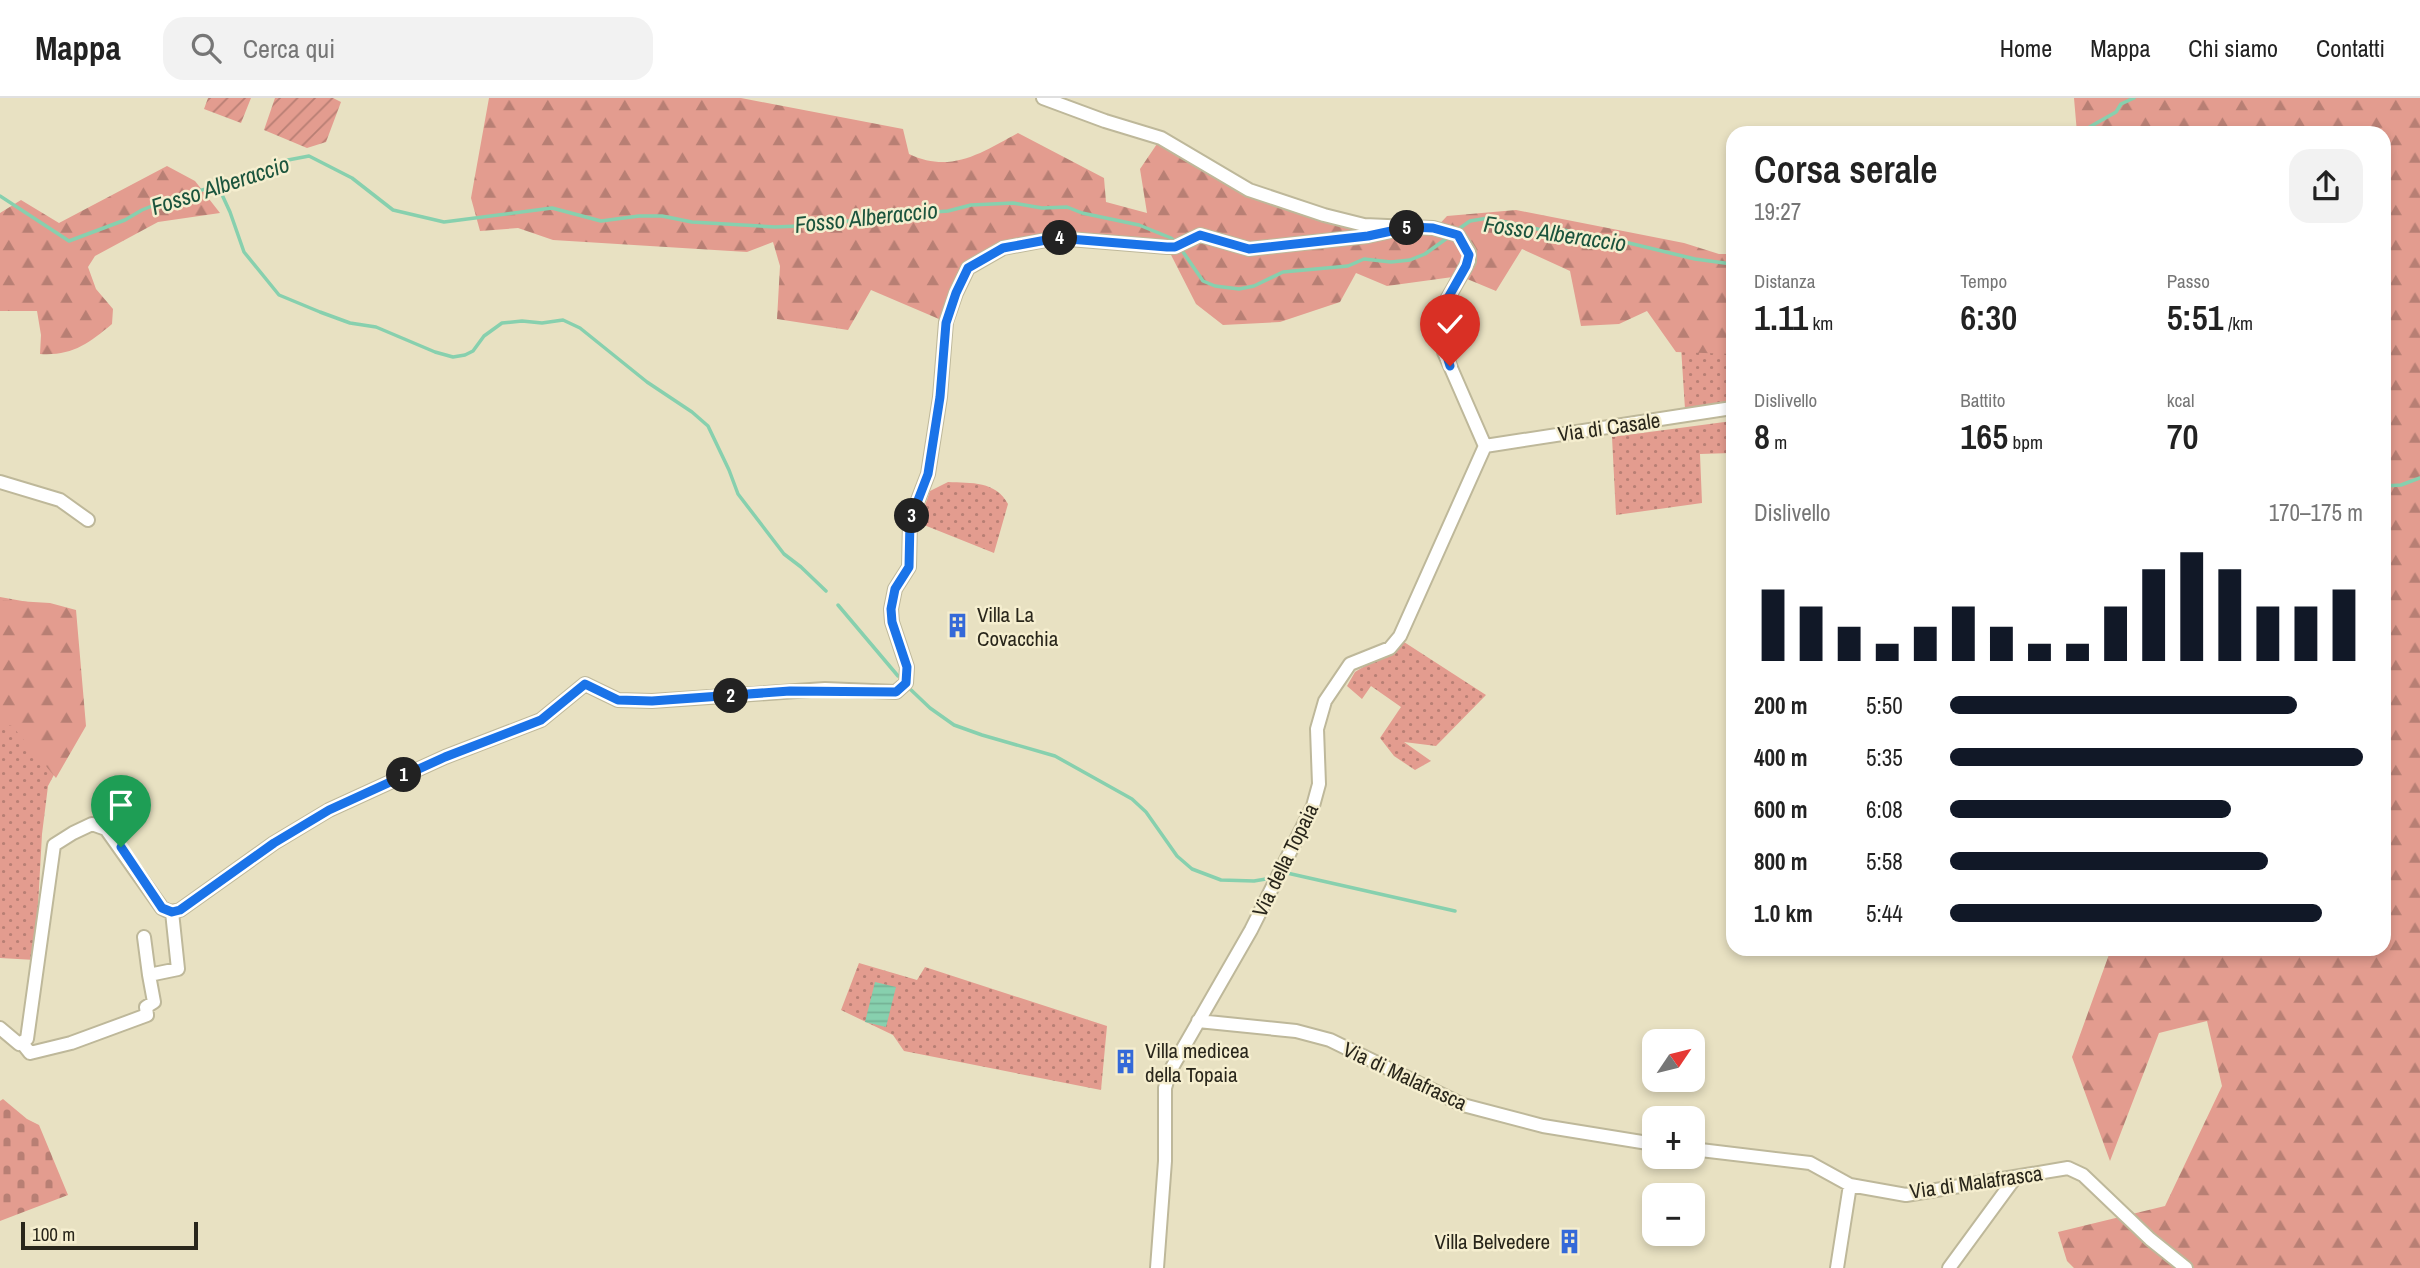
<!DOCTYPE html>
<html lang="it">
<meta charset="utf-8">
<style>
body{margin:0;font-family:"Archivo Narrow",sans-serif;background:#f2f2f2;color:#222;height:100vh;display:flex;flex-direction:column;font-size:26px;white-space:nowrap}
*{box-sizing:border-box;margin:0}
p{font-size:23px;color:#767676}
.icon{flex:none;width:38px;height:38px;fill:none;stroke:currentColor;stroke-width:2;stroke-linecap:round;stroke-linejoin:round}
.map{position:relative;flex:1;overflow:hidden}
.drawer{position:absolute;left:1726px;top:28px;width:665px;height:830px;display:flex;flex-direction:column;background:#fff;border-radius:21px;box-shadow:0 4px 10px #0003}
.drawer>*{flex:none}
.needle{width:46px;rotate:55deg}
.buttons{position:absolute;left:1642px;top:931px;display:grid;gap:14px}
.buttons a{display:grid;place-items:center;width:63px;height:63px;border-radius:14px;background:#fff;box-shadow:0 4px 10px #0003;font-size:35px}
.scale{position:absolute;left:21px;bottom:18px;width:177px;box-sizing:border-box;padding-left:7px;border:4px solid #29261b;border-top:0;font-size:19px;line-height:24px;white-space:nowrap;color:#29261b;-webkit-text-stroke:5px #f5eecf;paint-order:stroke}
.pin{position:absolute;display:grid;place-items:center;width:60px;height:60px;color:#fff;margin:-72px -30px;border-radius:50% 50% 50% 0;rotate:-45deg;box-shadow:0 0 7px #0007}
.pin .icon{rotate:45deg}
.km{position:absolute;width:35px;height:35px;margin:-18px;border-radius:50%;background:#222;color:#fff;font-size:19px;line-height:35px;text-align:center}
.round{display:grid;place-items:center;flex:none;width:74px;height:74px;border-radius:21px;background:#f2f2f2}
.overview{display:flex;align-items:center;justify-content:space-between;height:119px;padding:0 28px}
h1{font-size:38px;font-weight:600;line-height:52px}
.figures{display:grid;grid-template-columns:repeat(3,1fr);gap:10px;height:119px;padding:7px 28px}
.figures div{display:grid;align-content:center}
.figures b{font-size:35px;font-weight:600}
.figures small{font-size:19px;font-weight:400}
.figures p{font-size:19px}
.chart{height:196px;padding:14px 28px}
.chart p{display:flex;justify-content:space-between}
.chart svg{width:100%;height:126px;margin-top:7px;stroke:#111827;stroke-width:6}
ul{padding:0 28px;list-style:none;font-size:23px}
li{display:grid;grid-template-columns:112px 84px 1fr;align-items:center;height:52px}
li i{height:18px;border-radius:9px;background:#111827}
header{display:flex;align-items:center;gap:42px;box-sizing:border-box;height:98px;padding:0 35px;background:#fff;border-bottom:2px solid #e0e0e0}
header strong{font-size:33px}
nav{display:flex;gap:38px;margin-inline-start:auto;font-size:24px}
.search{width:490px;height:63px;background:#f2f2f2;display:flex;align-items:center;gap:18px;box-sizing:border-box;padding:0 24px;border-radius:21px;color:#767676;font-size:26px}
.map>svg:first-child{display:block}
</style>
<header>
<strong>Mappa</strong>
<div class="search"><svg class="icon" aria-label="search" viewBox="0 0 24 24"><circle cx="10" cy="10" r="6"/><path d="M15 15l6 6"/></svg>Cerca qui</div>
<nav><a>Home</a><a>Mappa</a><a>Chi siamo</a><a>Contatti</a></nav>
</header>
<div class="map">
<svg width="2420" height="1170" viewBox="0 0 2420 1170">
<defs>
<pattern id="grass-dots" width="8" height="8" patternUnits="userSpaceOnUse" patternTransform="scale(1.75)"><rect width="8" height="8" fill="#e39c8f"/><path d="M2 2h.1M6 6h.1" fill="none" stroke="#b87f74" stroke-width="1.8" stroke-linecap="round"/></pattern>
<pattern id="forest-firs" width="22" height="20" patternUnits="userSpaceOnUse" patternTransform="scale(1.75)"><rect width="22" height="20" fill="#e39c8f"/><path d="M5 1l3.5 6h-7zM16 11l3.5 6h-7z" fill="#b87f74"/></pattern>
<pattern id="cemetery-stones" width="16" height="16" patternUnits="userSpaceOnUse" patternTransform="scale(1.75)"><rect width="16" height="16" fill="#e39c8f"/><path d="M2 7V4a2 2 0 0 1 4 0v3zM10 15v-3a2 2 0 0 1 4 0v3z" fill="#b87f74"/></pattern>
<pattern id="garden-furrows" width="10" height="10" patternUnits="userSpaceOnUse" patternTransform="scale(1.75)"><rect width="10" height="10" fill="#e39c8f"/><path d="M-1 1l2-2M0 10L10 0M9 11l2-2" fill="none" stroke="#b87f74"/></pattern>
<pattern id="water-rules" width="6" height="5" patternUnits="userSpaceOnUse" patternTransform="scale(1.75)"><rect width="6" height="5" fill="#87d0ae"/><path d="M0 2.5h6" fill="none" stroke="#75b295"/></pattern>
</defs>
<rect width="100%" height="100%" fill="#e8e1c2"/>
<path fill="url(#grass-dots)" d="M 1681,249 L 1732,252 L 1732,305 L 1685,311 Z
M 1732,323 L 1732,355 L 1700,356 L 1702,405 L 1616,417 L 1612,339 Z
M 948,384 C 971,385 996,383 1008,406 L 994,455 L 919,425 L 930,393 Z
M 0,499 L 39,506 L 63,660 L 48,688 L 42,736 L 35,862 L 0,860 Z
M 1404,544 L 1486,597 L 1436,648 L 1404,644 L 1431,663 L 1415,672 L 1394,658 L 1380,640 L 1401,609 L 1371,588 L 1362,601 L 1347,588 L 1355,574 Z
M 859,865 L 917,882 L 925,869 L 1107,928 L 1101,992 L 904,953 L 893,937 L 841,912 Z"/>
<path fill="url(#forest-firs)" d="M 489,0 L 741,0 L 903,31 L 909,56 C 951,76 981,55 1018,35 L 1104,80 L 1106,104 L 1147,115 L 1140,71 L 1161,40 L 1221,76 L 1324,117 L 1434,132 L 1447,118 L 1516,112 L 1684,145 L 1719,156 L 1732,156 L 1732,256 L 1676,254 L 1647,213 L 1619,226 L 1581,228 L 1570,173 L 1522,151 L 1496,193 L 1460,178 L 1387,188 L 1356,175 L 1340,204 L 1280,224 L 1223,227 L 1196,206 L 1167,149 L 1057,140 L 1003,150 L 968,170 L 946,224 L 871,192 L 848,232 L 777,221 L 780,168 L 773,144 L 747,154 L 553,142 L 518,130 L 480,133 L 471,100 Z
M 2074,0 L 2420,0 L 2420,1170 L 2074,1170 L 2067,1163 L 2058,1134 L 2165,1108 L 2222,988 L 2207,923 L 2159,935 L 2110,1063 L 2072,959 L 2111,851 L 2384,850 L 2384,35 L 2077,35 Z
M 167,68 L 195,83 L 220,115 L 158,124 L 95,158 L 88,169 L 96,191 L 113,211 L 112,226 C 88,246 72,258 40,256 L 41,237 L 37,213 L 0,213 L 0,115 L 21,102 L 59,125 Z
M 0,502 L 50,505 L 76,512 L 86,628 L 56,680 L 12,628 L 0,625 Z"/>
<path fill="url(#cemetery-stones)" d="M 3,1001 L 27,1021 L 39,1027 L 68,1097 L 0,1123 L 0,1003 Z"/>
<path fill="url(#garden-furrows)" d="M 208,0 L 251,0 L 241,25 L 204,11 Z
M 275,0 L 333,0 L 341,4 L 326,44 L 307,50 L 264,32 Z"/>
<path fill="url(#water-rules)" d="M 875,884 L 896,889 L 886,929 L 865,924 Z"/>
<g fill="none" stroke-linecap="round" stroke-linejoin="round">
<path stroke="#87d0ae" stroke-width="3.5" d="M 2079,35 L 2116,14 L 2121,6 L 2134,0
M 218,88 L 230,114 L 244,154 L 279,197 L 320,214 L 350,225 L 376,229 L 435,254 L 453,259 L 465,257 L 473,253 L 484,238 L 502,225 L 522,223 L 542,225 L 563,222 L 580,230 L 647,284 L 692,314 L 708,328 L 729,372 L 738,396 L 784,456 L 801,469 L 826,493
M 0,98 L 69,143 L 125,122 L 142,112 L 174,99 L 218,88 L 288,62 L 309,58 L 352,80 L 393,112 L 444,124 L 552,110 L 601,123 L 639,118 L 662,118 L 692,124 L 775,129 L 822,127 L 882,118 L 948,113 L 971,107 L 1013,105 L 1042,110 L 1067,109 L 1082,115 L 1139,127 L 1171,140 L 1176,144
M 1456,133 L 1470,123 L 1488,120 L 1542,132 L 1563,132 L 1604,139 L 1695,161 L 1732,166
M 1181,151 L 1203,183 L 1215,188 L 1239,191 L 1254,188 L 1283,174 L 1348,168 L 1364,161 L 1391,164 L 1410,162 L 1425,156 L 1450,138
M 2384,388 L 2401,387 L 2420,380
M 838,507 L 898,578
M 909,590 L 930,610 L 954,627 L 982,637 L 1055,658 L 1132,701 L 1146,714 L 1177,758 L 1192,771 L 1221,782 L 1254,783 L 1272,780
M 1287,775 L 1455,813"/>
<defs>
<path id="minor" d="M 1043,0 L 1105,23 L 1161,40 L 1249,92 L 1324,117 L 1364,127 L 1433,130 L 1458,137 L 1469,154 L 1469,163 L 1440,214 L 1444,254 L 1485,348
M 1485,348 L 1732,310
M 0,384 L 60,402 L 88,422
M 144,839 L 149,877
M 1198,923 L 1296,933 L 1330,942 L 1463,1007 L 1543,1028 L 1654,1046
M 0,930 L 19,946 L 27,941 L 54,747 L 73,735 L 92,726 L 106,731 L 162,810 L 170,814 L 180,812 L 274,745 L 329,712 L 445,659 L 541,622 L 585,586 L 618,602 L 652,603 L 825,591 L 896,594 L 906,585 L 907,569 L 892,524 L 891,511 L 895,491 L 909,469 L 910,423 L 928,376 L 940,299 L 946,224 L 956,195 L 968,170 L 1003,150 L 1057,140 L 1167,149 L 1175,149 L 1200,137 L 1249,151 L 1368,138 L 1410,129
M 22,945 L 30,955 L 71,945 L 147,917 L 146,909 L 154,904 L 149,877 L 178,871 L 172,814
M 1692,1051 L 1810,1065 L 1850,1087 L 1906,1097 L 2068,1070 L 2083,1077 L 2150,1141 L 2186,1170
M 1157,1170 L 1165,1063 L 1165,990 L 1170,973 L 1251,832 L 1313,708 L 1319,686 L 1317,631 L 1325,603 L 1350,566 L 1390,550 L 1400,538 L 1485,348
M 1837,1170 L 1850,1087
M 1949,1170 L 2015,1080"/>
</defs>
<use href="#minor" stroke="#beb89a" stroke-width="16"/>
<use href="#minor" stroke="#fff" stroke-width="12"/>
</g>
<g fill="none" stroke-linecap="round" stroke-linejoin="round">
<defs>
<path id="route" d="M 121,749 L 162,810 L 172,814 L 180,812 L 274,745 L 329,712 L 445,659 L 541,622 L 585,586 L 618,602 L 652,603 L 790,593 L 896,594 L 906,585 L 907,569 L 892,524 L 891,511 L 895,491 L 909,469 L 910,423 L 928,376 L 940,299 L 946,225 L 956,195 L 968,170 L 1003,150 L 1057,140 L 1167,149 L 1175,149 L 1200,137 L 1249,151 L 1368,138 L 1410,129 L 1433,130 L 1458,137 L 1469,157 L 1466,168 L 1440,214 L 1441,239 L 1450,268"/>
</defs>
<use href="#route" stroke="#fff" stroke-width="14"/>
<use href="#route" stroke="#1a73e8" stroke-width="9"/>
</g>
<defs>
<symbol id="building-bare" viewBox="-9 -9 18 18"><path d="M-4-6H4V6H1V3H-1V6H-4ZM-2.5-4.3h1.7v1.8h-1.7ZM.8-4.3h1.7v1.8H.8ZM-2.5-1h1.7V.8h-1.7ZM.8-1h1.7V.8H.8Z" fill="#3469d8" stroke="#f5eecf" stroke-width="2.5" paint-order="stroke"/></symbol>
</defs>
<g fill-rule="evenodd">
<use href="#building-bare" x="940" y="510" width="35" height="35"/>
<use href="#building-bare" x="1108" y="946" width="35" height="35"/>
<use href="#building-bare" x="1552" y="1126" width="35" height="35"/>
</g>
<g text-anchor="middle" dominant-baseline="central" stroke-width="5" stroke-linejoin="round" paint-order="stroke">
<g font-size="21" fill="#29261b" stroke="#f5eecf">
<text transform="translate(1609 329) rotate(-8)">Via di Casale</text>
<text transform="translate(1285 762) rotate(-64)">Via della Topaia</text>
<text transform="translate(1405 978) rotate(25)">Via di Malafrasca</text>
<text transform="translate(1976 1084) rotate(-8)">Via di Malafrasca</text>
</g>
<g font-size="21" fill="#29261b" stroke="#f5eecf" text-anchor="start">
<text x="977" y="516">Villa La<tspan x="977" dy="24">Covacchia</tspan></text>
<text x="1145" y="952">Villa medicea<tspan x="1145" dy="24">della Topaia</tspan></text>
<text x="1550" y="1143" text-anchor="end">Villa Belvedere</text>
</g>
<g font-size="23" font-style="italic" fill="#1b543d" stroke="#f5eecf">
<text transform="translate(220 87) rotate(-18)">Fosso Alberaccio</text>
<text transform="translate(866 119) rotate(-6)">Fosso Alberaccio</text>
<text transform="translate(1555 135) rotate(8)">Fosso Alberaccio</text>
</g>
</g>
</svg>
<div class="buttons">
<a><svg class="needle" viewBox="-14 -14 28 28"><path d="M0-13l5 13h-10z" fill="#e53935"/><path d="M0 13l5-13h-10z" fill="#767676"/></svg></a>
<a>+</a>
<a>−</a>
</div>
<div class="scale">100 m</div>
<div class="pin" style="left:121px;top:749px;background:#1e9e55"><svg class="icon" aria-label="arrive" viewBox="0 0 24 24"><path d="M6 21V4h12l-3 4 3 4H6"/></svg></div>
<div class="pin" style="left:1450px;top:268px;background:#d93025"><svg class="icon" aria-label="check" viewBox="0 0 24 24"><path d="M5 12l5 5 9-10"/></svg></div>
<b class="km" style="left:404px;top:677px">1</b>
<b class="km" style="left:731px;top:598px">2</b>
<b class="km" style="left:912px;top:418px">3</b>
<b class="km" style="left:1060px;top:140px">4</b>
<b class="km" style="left:1407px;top:130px">5</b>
<section class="drawer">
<div class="overview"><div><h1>Corsa serale</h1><p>19:27</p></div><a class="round"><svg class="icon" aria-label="share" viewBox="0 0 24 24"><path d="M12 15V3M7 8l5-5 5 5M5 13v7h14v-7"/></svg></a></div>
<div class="figures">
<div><p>Distanza</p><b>1.11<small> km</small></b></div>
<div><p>Tempo</p><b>6:30</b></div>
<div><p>Passo</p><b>5:51<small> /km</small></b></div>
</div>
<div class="figures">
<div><p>Dislivello</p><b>8<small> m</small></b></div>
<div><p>Battito</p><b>165<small> bpm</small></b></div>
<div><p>kcal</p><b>70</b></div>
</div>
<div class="chart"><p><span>Dislivello</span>170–175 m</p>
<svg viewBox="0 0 160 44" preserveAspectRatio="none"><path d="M5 44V19M15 44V25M25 44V32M35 44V38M45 44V32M55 44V25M65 44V32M75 44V38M85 44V38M95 44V25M105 44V12M115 44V6M125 44V12M135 44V25M145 44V25M155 44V19"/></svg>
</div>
<ul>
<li><b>200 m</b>5:50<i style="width:84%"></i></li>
<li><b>400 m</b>5:35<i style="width:100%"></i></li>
<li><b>600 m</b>6:08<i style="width:68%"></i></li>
<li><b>800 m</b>5:58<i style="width:77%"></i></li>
<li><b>1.0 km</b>5:44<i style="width:90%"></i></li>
</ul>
</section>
</div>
